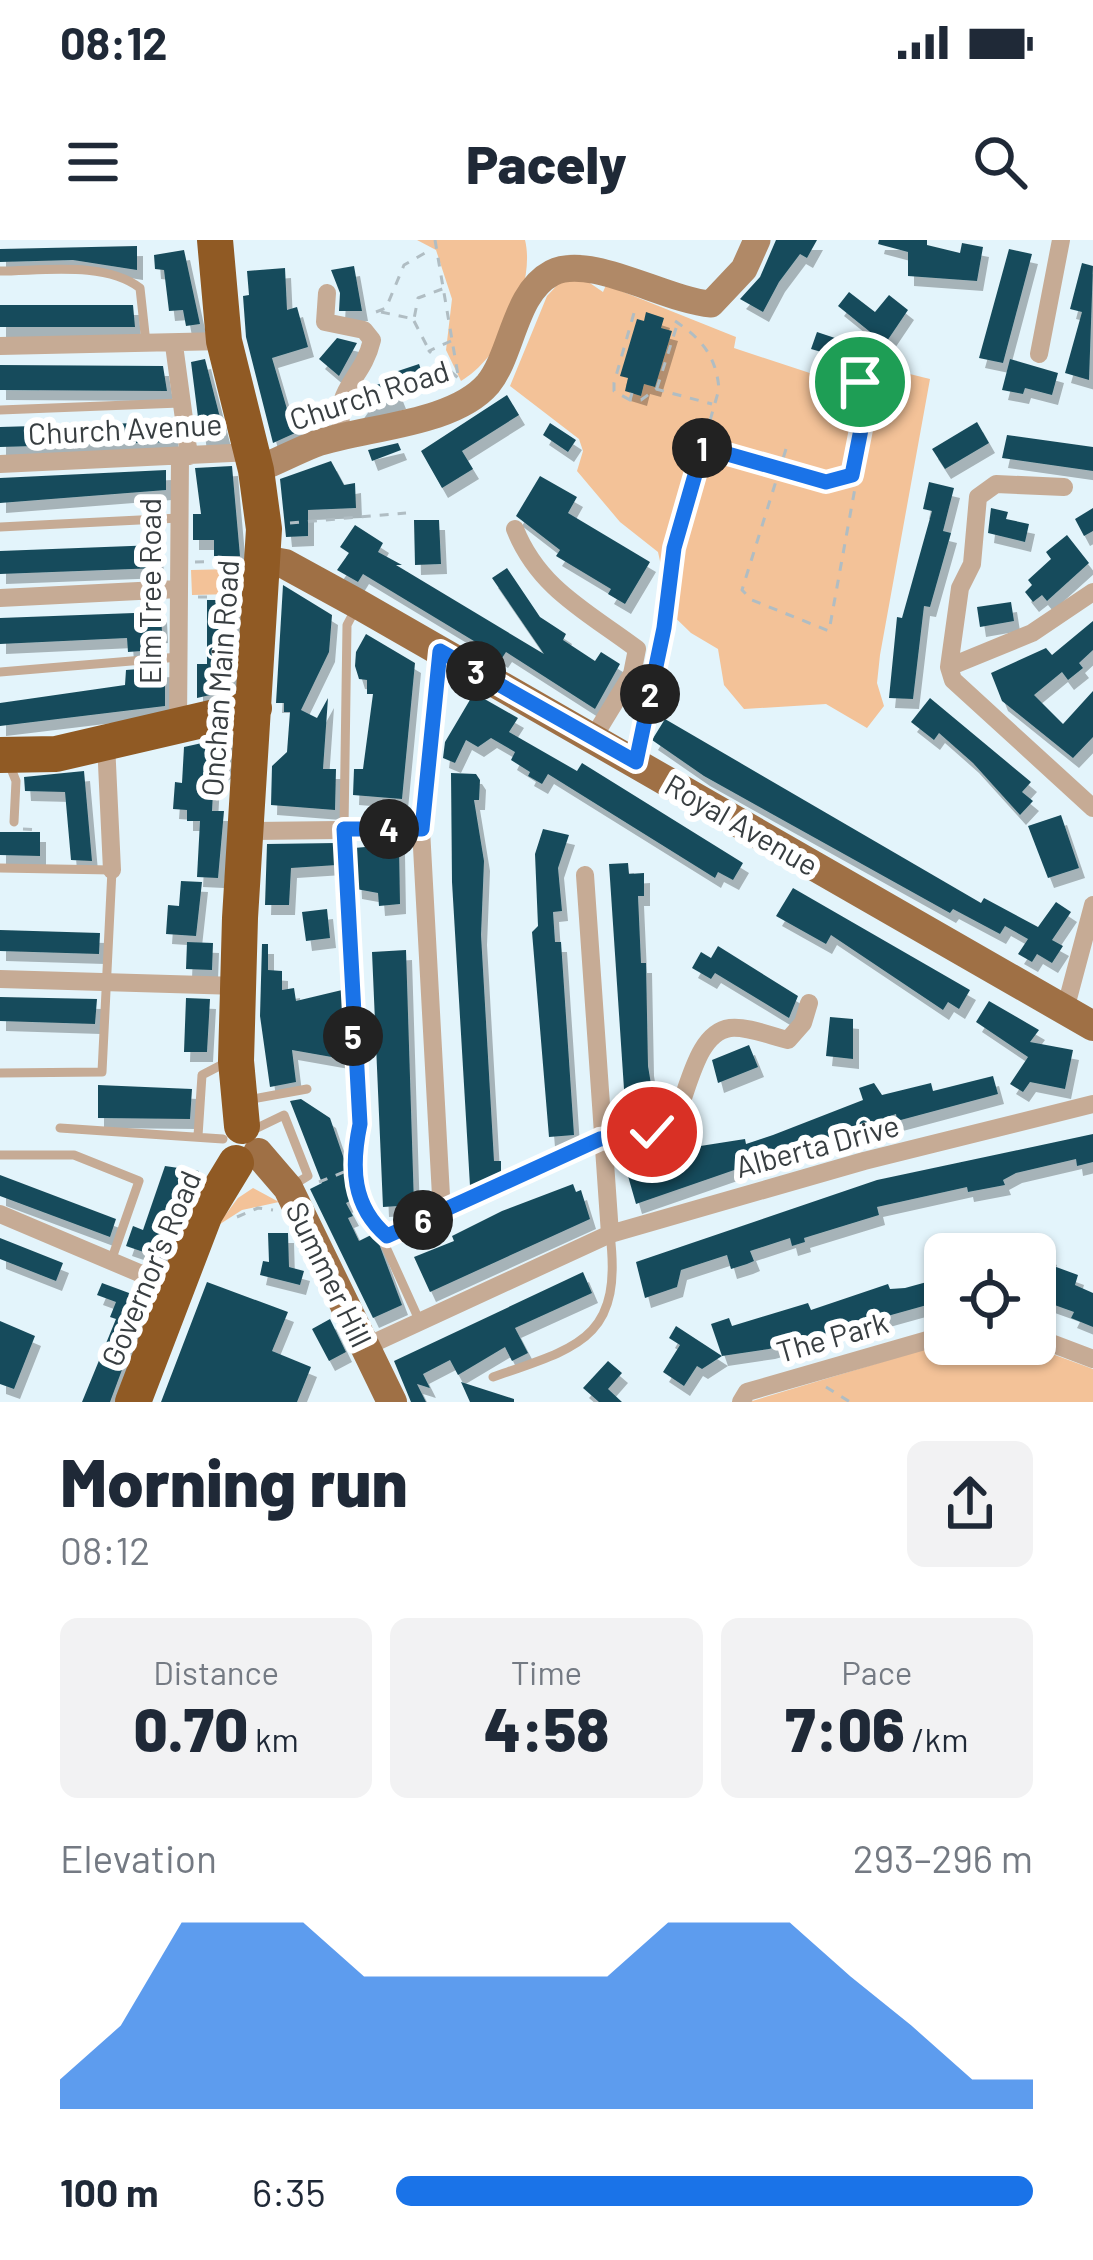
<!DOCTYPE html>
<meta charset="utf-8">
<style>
body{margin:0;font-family:Barlow,sans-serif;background:#f2f2f3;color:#1f2937;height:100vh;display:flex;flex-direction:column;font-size:45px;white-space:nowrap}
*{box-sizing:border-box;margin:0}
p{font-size:39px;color:#747a83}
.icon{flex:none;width:66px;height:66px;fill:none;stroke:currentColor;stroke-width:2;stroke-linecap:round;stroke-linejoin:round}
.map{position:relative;height:1162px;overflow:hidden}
.sheet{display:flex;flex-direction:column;background:#fff;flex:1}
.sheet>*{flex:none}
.fabs{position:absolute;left:924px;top:993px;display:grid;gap:24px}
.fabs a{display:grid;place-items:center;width:132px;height:132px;border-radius:18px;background:#fff;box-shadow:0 3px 9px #0004;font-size:60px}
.pin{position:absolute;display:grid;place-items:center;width:102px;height:102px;color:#fff;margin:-51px;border:6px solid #fff;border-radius:50%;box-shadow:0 3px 12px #0007}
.km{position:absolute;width:60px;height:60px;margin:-30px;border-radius:50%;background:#222;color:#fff;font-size:33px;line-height:60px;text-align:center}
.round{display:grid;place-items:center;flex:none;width:126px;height:126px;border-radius:18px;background:#f2f2f3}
.overview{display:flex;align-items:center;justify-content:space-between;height:204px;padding:0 60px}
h1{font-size:66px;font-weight:800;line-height:90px}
.figures{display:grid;grid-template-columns:repeat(3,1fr);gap:18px;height:204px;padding:12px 60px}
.figures div{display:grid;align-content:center;border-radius:18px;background:#f2f2f3;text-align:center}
.figures b{font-size:60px;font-weight:800}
.figures small{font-size:33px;font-weight:400}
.figures p{font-size:33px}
.chart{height:336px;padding:24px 60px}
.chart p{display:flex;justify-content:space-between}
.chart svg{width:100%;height:216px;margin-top:12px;fill:#1a73e8;opacity:.7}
ul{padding:0 60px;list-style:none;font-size:39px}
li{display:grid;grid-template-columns:192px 144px 1fr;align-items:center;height:90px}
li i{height:30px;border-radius:15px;background:#1a73e8}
.status{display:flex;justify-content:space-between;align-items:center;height:84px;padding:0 60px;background:#fff;direction:ltr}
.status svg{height:33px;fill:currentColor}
header{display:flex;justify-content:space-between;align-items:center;height:156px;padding:0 60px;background:#fff;font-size:54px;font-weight:800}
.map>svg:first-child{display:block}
</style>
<div class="status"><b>08:12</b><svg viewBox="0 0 49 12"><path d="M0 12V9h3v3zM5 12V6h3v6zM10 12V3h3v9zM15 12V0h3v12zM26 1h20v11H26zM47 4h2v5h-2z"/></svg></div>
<header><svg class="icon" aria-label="menu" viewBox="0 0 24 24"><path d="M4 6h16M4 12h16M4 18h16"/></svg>Pacely<svg class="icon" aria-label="search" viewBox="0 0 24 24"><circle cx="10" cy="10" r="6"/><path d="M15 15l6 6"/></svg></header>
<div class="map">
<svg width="1093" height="1162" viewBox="0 0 1093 1162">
<defs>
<filter id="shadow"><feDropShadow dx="6" dy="10" stdDeviation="0" flood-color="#0004"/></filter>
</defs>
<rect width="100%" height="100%" fill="#e3f4fb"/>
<path fill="#f3c298" d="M 417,0 L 525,0 C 536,44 501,118 461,141 L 446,110 L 452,59 L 436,10 Z
M 584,39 L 603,52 L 606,45 L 736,97 L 734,108 L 828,139 L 852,153 L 857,188 L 873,125 L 930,139 L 880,415 L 877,443 L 884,466 L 867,488 L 826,464 L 744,469 L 724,445 L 718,409 L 691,393 L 656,359 L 662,330 L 658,312 L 620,282 L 577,231 L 583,211 L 579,199 L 510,146 L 547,56 L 562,40 Z
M 235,329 L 235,354 L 192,355 L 191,330 Z
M 253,948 L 279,962 L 242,970 L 217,986 L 238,958 Z
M 945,1103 L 1025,1104 L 1093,1129 L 1093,1162 L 749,1162 Z"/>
<path fill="#194c5b" filter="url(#shadow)" d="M 776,0 L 817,0 L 807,18 L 800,14 L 779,42 L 763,72 L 740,59 L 760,37 Z
M 879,0 L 927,0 L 927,5 L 960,13 L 962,3 L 983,7 L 977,41 L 908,36 L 908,12 L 878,4 Z
M 137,6 L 137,30 L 73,20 L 0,22 L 0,9 Z
M 1009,9 L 1032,14 L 1003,123 L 979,118 Z
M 184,10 L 200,84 L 186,86 L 183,70 L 169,71 L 164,30 L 155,29 L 154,15 Z
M 1082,23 L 1093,26 L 1089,140 L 1065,133 L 1082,72 L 1070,69 Z
M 354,26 L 362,71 L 339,71 L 340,53 L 331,30 Z
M 285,28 L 287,70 L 297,67 L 308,107 L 272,118 L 287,169 L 298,166 L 304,189 L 273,203 L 246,97 L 243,56 L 249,55 L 247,31 Z
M 849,52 L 875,72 L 889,55 L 908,70 L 885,104 L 838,66 Z
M 0,65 L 133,65 L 135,87 L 0,87 Z
M 646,72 L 664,78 L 661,88 L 672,91 L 655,147 L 644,144 L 641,156 L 625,151 L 628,138 L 620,136 L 637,79 L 644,81 Z
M 817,92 L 838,99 L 832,115 L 811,109 Z
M 337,98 L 357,103 L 339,136 L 319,119 Z
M 205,119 L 225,197 L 201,201 L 191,122 Z
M 1010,119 L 1058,133 L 1052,155 L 1025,148 L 1023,154 L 1002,150 Z
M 419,124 L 424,138 L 400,147 L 395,132 Z
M 0,125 L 163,126 L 167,151 L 0,150 Z
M 392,139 L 400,159 L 354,174 L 374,146 Z
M 507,155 L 519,175 L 462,211 L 473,229 L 442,248 L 421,211 Z
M 171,182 L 173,202 L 0,207 L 0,187 Z
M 977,182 L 989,203 L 945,229 L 932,209 Z
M 550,183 L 576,200 L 568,212 L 543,195 Z
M 1007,195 L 1093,207 L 1093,231 L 1002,218 Z
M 398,203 L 401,210 L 372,221 L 368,210 Z
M 331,221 L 344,245 L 355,243 L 356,268 L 308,270 L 308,296 L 286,297 L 280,239 Z
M 232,226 L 240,316 L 214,316 L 214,300 L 193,300 L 193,274 L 201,274 L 195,228 Z
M 166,230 L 166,250 L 0,263 L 0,238 Z
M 540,236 L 577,257 L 568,273 L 650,322 L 625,364 L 608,354 L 611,349 L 556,316 L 560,310 L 516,276 Z
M 929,242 L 954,248 L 943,291 L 951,293 L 930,367 L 924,366 L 913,459 L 889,458 L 897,377 L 902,378 L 932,271 L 923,269 Z
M 991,268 L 1008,272 L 1006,279 L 1029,284 L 1025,302 L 988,293 Z
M 1093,268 L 1093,291 L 1084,296 L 1075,279 Z
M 414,280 L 439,280 L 441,324 L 415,325 Z
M 355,285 L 383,303 L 378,312 L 402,325 L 396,325 L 544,414 L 492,338 L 507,328 L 540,377 L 566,394 L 563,400 L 595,421 L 601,412 L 620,424 L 595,469 L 506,412 L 502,418 L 363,334 L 358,342 L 337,330 L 349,313 L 340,307 Z
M 1067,295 L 1089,323 L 1047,361 L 1042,355 L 1033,362 L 1025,352 L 1032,345 L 1028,340 L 1051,319 L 1046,312 Z
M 157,305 L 158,328 L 0,334 L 0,311 Z
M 283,345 L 332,375 L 329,412 L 301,470 L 317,478 L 328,458 L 323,529 L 336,529 L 335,570 L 271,565 L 272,526 L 287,512 L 290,472 L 284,472 L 284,463 L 276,463 Z
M 207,360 L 237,360 L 232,450 L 197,458 L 197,424 L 207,424 Z
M 1011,362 L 1014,381 L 980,387 L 977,367 Z
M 161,372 L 162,393 L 154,394 L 155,410 L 128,412 L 127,398 L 0,404 L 0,378 Z
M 1093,381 L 1093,410 L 1079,423 L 1083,428 L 1068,440 L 1062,432 L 1034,455 L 1063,484 L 1093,451 L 1093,497 L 1073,518 L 1002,461 L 991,433 L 1046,408 L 1052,415 Z
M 366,394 L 415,423 L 402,559 L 353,555 L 354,529 L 363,529 L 373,454 L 367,454 L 367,440 L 359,439 L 355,426 L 356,412 Z
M 165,427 L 165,466 L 0,486 L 0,463 L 125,445 L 126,430 Z
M 474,453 L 518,478 L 509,492 L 577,531 L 582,523 L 743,623 L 733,640 L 718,632 L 715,638 L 548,534 L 542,544 L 528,536 L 530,532 L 511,520 L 515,512 L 491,498 L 478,507 L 466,500 L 455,523 L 443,518 L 445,502 Z
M 930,458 L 1031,542 L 1022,552 L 1033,561 L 1020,575 L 973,523 L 939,493 L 934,500 L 911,482 Z
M 665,479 L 981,663 L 984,658 L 1038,687 L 1056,662 L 1071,672 L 1052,700 L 1063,706 L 1052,723 L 1037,714 L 1032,722 L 1018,714 L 1028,699 L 1005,686 L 1000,694 L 953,669 L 950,673 L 704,536 L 652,500 Z
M 229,497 L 227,528 L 214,534 L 212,571 L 224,571 L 218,638 L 197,637 L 200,581 L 187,581 L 187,570 L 173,569 L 175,542 L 182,543 L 184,507 Z
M 84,531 L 92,621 L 71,620 L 65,552 L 25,551 L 24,537 Z
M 451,533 L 476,534 L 480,540 L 479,560 L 474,560 L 484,621 L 481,695 L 494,921 L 501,921 L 501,934 L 475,946 L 470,946 L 452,642 Z
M 1061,575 L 1079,628 L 1048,638 L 1028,586 Z
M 543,589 L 569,595 L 558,628 L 562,671 L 553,672 L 555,702 L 561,702 L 574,895 L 549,897 L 532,692 L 538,686 L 535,614 Z
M 0,592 L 40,592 L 40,616 L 0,615 Z
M 336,603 L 337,625 L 291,628 L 289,665 L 265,665 L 267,604 Z
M 399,604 L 400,664 L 379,666 L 378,653 L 356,649 L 354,608 Z
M 628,623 L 629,634 L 644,633 L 644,656 L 638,656 L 641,723 L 646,723 L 648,826 L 656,874 L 626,879 L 609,624 Z
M 181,641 L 202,642 L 196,696 L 166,694 L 168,665 L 179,666 Z
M 793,648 L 970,750 L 959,769 L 948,762 L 943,770 L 831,695 L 826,704 L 776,676 Z
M 327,669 L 330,698 L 306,701 L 302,672 Z
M 0,690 L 100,693 L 99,714 L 0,711 Z
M 187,702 L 213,703 L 212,730 L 186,729 Z
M 262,704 L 268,704 L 268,730 L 282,731 L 282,750 L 294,748 L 296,761 L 342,750 L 343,819 L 292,810 L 296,842 L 270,847 L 260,776 Z
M 718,706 L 798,756 L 789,778 L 715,733 L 711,739 L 692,728 L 701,712 L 711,718 Z
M 406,710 L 414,965 L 383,967 L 372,712 Z
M 0,757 L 97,759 L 95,784 L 0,781 Z
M 186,758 L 210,759 L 207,812 L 184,812 Z
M 989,761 L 1039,790 L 1030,802 L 1073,810 L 1065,849 L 1030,842 L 1023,852 L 1010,844 L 1028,817 L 976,782 Z
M 830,777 L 853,779 L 853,819 L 826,816 Z
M 749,805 L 758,827 L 718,843 L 712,820 Z
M 993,836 L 998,854 L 897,881 L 896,874 L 636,964 L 626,929 L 694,907 L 745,899 L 746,904 L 773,895 L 863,860 L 859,848 L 874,843 L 882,855 L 931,843 L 933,851 Z
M 98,845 L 192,849 L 190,879 L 98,878 Z
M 301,859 L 330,878 L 357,957 L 346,963 L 353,976 L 348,978 L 359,1001 L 375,993 L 402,1065 L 373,1078 L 310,949 L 322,943 L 290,861 Z
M 1093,894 L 1093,922 L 1077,926 L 1076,919 L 1016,933 L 1003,940 L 1005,945 L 968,952 L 967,947 L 877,967 L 879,975 L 804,998 L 805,1002 L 792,1006 L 790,998 L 750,1011 L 754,1021 L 747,1024 L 731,1029 L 727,1015 L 681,1030 L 677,1047 L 645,1058 L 636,1022 L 877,940 Z
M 165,926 L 199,931 L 164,1019 L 126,1006 L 133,986 L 143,990 Z
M 0,935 L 116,979 L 110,997 L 0,956 Z
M 573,944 L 576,952 L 581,950 L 590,979 L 430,1052 L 414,1017 L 454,1001 L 452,996 L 502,971 Z
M 268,993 L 288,993 L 289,1027 L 304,1031 L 300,1045 L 260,1035 L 263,1021 L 269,1022 Z
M 0,998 L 63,1023 L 56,1041 L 0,1019 Z
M 1035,1009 L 1051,1015 L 1048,1024 L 1078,1035 L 1075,1045 L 1093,1053 L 1093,1087 L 1071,1078 L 1074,1072 L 1035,1058 Z
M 583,1032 L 592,1053 L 515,1088 L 528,1113 L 512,1121 L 505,1107 L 458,1135 L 450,1120 L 423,1134 L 430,1148 L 417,1144 L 426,1162 L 411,1162 L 394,1121 Z
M 945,1037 L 945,1060 L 769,1109 L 722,1116 L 711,1084 L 729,1078 L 732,1086 L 808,1063 L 811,1070 L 888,1044 L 890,1049 L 905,1048 Z
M 207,1042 L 288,1072 L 272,1111 L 311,1127 L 297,1162 L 161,1162 Z
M 102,1043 L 148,1060 L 110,1162 L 82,1162 L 116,1079 L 110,1077 L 116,1062 L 97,1055 Z
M 330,1079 L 346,1112 L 329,1121 L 312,1089 Z
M 0,1081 L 35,1096 L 14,1149 L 0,1144 Z
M 676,1086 L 722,1116 L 702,1129 L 697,1126 L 684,1146 L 663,1132 L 680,1105 L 669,1098 Z
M 608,1121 L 622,1133 L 608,1149 L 622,1162 L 599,1162 L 583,1148 Z
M 461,1142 L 514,1159 L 514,1162 L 470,1162 Z"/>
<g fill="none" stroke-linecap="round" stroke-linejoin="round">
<path stroke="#b0bdc3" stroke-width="3" stroke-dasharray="9 9" stroke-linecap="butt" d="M 435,0 L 459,141
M 376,72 L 386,68 L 404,25 L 432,9
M 381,72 L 414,79 L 418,58 L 445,48
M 414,81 L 429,110
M 451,101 L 429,111 L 458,138
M 657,148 L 678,82
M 632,153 L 630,160 L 641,160 L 656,149 L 712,164
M 630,160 L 614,151 L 614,143 L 636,66
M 704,207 L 826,242 L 850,235
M 786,209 L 742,350 L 752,360 L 829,391 L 855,248 C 846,213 877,174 860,142 L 848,134
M 290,283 L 406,273
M 195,322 L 233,321
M 198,357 L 230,357
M 640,496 L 664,388 L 674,307 L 719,149 C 716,115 701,98 672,79
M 23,589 L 39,590
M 356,912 L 353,938 L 376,985
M 319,942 L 349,930
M 237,977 L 258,968 L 273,970
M 826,1147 L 850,1162"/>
<path stroke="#c6ab95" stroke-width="9" d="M 0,31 C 42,31 105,21 140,48 L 146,103
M 0,170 L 180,163
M 0,287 L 179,278
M 356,368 L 347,385 L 344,588 L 357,898
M 0,432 L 179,417
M 8,521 L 16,541 L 14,582
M 0,628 L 112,630 L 102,832 L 0,833
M 247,860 L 307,849
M 60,888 L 223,899
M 253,890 L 284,875 L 308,936 L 290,947
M 198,896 L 202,835 L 227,822
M 0,915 L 74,915 L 139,941 L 111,1021
M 420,1082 L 385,1005 L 387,996 L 600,899
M 493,1137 C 579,1107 623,1099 610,994"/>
<path stroke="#c6ab95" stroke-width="18" d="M 327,53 L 325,82 L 364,90 L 372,100 C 362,143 331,146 343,197
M 174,105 L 189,216
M 0,106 L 224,101
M 1039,114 L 1061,0
M 0,224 L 252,212
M 1064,247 L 996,244 L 978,257 L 972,324 L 960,348 L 949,427 L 953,440 L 1093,568
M 515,289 C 539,349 588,372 637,409 L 632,434 L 593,498
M 0,358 L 178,349
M 440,411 L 421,589 L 441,956
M 949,427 L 1032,393 L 1093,352
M 178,485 L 180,217
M 106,503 L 112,630
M 245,591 L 421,589
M 585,635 L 610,994
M 0,739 L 238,746
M 1065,770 L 1093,665
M 600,899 L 672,884 C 688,858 694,793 730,788 C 747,786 771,796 788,800 L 803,783 L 809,763
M 0,974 L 177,1049
M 1035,1097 L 1093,1119
M 365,1107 L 610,994 L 864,921 L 1093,864
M 741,1162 L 747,1152 L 945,1095"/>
<path stroke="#b08967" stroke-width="27" d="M 256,230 C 276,222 295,212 315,204 C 363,187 453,185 488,144 C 513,113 514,53 552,33 C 589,13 667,61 711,64 L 744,29 L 757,0"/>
<path stroke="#9f7045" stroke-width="30" d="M 263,320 L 285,324 L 358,364 L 1093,786
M 258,913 L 288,948 L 392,1162"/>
<path stroke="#905a24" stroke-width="36" d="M 215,0 L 224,101 L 256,230 L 264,289 L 240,678 L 236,821 L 242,886
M 0,515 L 56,514 L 254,468
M 133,1162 L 205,974 L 236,923"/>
</g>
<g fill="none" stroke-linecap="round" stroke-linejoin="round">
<defs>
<path id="route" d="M 652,892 L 600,899 L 387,996 C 352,966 351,927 360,884 L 344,589 L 422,589 L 440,411 L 636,522 L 664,388 L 674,308 L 703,207 L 826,242 L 852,235 L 866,164 L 860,142"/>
</defs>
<use href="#route" stroke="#fff" stroke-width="24"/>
<use href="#route" stroke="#1a73e8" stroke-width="15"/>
</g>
<g text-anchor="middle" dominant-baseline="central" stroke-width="12" stroke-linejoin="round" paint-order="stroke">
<g font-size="30" fill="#383e41" stroke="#fff">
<text transform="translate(369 154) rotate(-18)">Church Road</text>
<text transform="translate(125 188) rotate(-3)">Church Avenue</text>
<text transform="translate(149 351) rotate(-90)">Elm Tree Road</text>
<text transform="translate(219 438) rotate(-86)">Onchan Main Road</text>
<text transform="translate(742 584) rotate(30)">Royal Avenue</text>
<text transform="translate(817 905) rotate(-15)">Alberta Drive</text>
<text transform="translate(150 1028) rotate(-67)">Governor's Road</text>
<text transform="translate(330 1034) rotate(64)">Summer Hill</text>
<text transform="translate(832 1096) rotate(-16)">The Park</text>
</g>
</g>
</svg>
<div class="fabs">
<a><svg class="icon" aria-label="locate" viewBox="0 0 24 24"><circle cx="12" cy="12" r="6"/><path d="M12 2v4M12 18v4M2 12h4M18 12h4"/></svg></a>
</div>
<div class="pin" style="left:860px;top:142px;background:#1e9e55"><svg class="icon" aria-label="arrive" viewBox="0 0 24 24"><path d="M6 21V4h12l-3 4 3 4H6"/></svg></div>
<div class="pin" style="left:652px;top:892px;background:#d93025"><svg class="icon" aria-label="check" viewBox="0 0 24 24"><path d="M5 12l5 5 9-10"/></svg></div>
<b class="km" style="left:702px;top:208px">1</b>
<b class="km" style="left:650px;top:454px">2</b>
<b class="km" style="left:476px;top:431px">3</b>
<b class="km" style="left:389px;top:589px">4</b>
<b class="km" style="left:353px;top:796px">5</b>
<b class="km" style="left:423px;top:980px">6</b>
</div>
<section class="sheet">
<div class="overview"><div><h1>Morning run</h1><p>08:12</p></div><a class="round"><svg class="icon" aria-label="share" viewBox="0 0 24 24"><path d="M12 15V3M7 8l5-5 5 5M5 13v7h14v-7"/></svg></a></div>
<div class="figures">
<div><p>Distance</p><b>0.70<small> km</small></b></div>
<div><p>Time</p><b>4:58</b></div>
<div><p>Pace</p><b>7:06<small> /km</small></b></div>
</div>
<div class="chart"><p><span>Elevation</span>293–296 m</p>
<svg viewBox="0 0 160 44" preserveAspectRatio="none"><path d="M0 44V38L10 27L20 6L30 6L40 6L50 17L60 17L70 17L80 17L90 17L100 6L110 6L120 6L130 17L140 27L150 38L160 38V44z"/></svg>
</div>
<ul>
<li><b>100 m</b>6:35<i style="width:100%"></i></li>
</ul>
</section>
